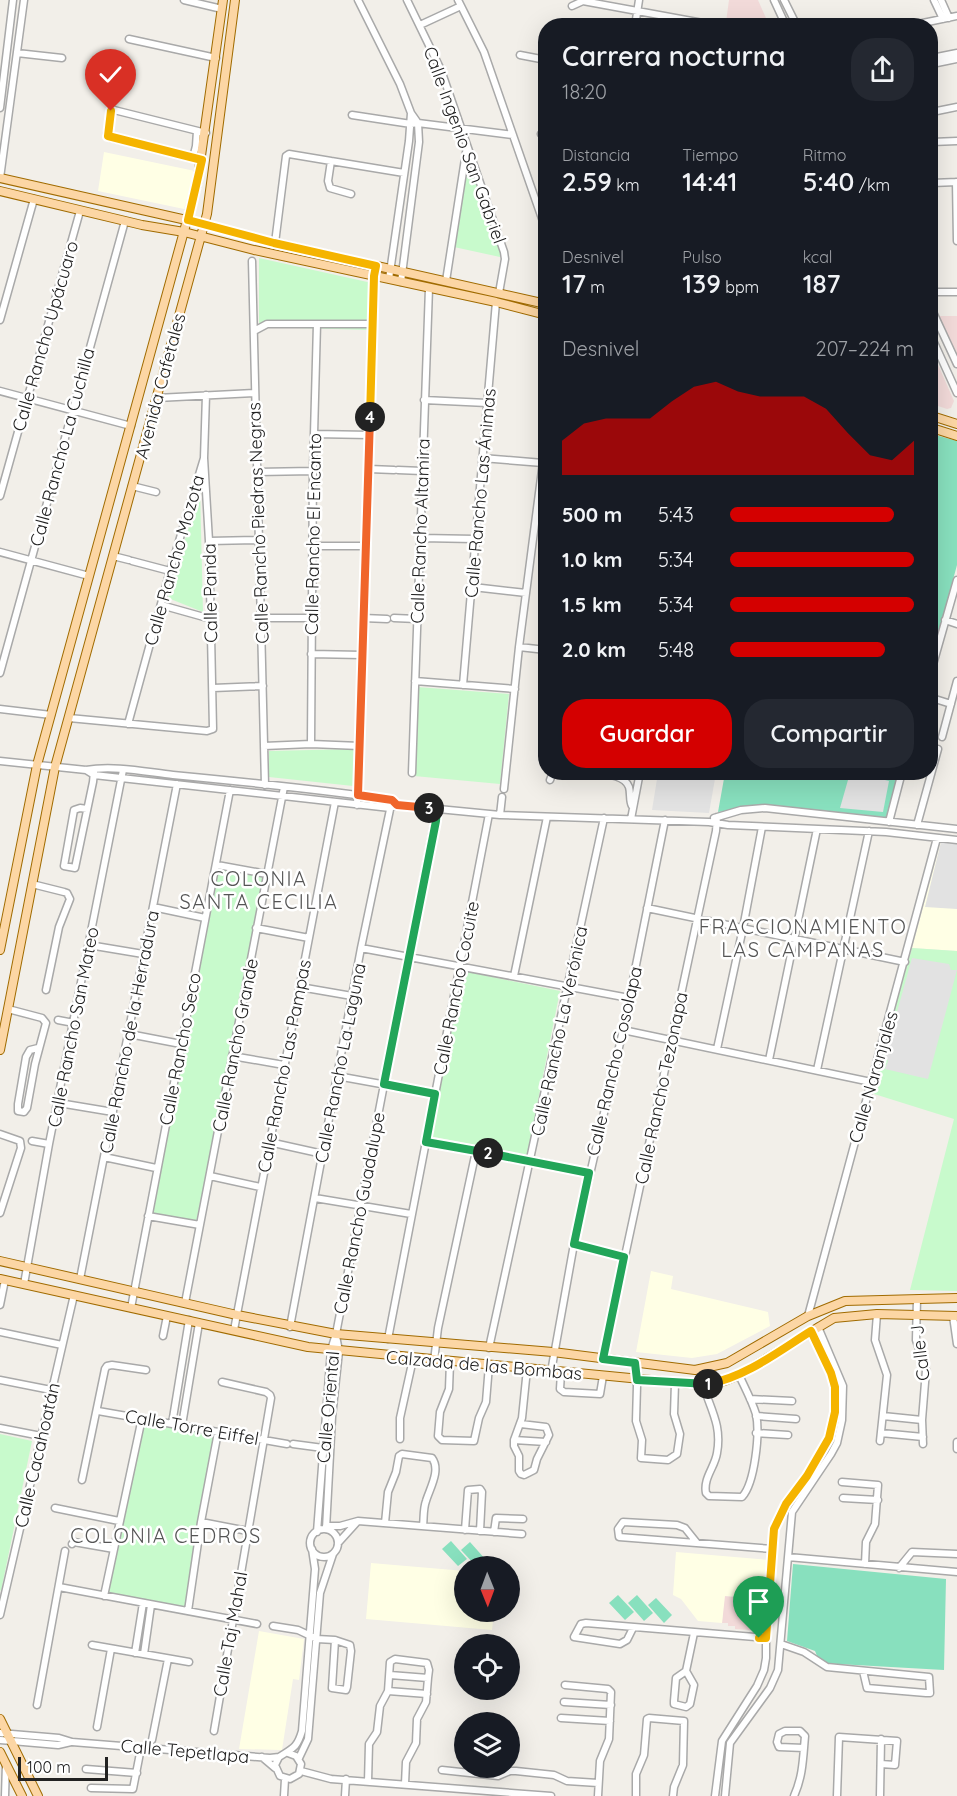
<!DOCTYPE html>
<html lang="es">
<meta charset="utf-8">
<style>
body{margin:0;font-family:Quicksand,sans-serif;background:#242831;color:#f1f3f6;height:100vh;display:flex;flex-direction:column;font-size:22px;white-space:nowrap}
*{box-sizing:border-box;margin:0}
p{font-size:20px;color:#9ea1a6}
.icon{flex:none;width:33px;height:33px;fill:none;stroke:currentColor;stroke-width:2;stroke-linecap:round;stroke-linejoin:round}
.map{position:relative;flex:1;overflow:hidden}
.panel{position:absolute;left:538px;top:18px;width:400px;height:762px;display:flex;flex-direction:column;background:#171b24;border-radius:24px;box-shadow:0 6px 24px #0002}
.panel>*{flex:none}
.needle{width:39px;rotate:179deg}
.tools{position:absolute;left:454px;top:1556px;display:grid;gap:12px}
.tools a{display:grid;place-items:center;width:66px;height:66px;border-radius:50%;background:#171b24;box-shadow:0 6px 24px #0002;font-size:30px}
.scale{position:absolute;left:18px;bottom:15px;width:90px;box-sizing:border-box;padding-left:6px;border:3px solid #222;border-top:0;font-size:16px;line-height:21px;white-space:nowrap;color:#222;-webkit-text-stroke:4px #fff;paint-order:stroke}
.pin{position:absolute;display:grid;place-items:center;width:51px;height:51px;color:#fff;margin:-62px -26px;border-radius:50% 50% 50% 0;rotate:-45deg;box-shadow:0 0 6px #0007}
.pin .icon{rotate:45deg}
.km{position:absolute;width:30px;height:30px;margin:-15px;border-radius:50%;background:#222;color:#fff;font-size:16px;line-height:30px;text-align:center}
.round{display:grid;place-items:center;flex:none;width:63px;height:63px;border-radius:24px;background:#242831}
.headline{display:flex;align-items:center;justify-content:space-between;height:102px;padding:0 24px}
h1{font-size:27px;font-weight:600;line-height:45px}
.figures{display:grid;grid-template-columns:repeat(3,1fr);gap:9px;height:102px;padding:6px 24px}
.figures div{display:grid;align-content:center}
.figures b{font-size:26px;font-weight:600}
.figures small{font-size:16px;font-weight:400}
.figures p{font-size:16px}
.chart{height:168px;padding:12px 24px}
.chart p{display:flex;justify-content:space-between}
.chart svg{width:100%;height:108px;margin-top:6px;fill:#d40000;opacity:.7}
.primary-button{display:flex;gap:12px;margin-top:auto;padding:12px 24px}
.primary-button a{flex:1;height:69px;border-radius:24px;background:#d40000;color:#fff;font-size:24px;font-weight:600;line-height:69px;text-align:center}
.primary-button a+a{background:#242831;color:#f1f3f6}
ul{padding:0 24px;list-style:none;font-size:20px}
li{display:grid;grid-template-columns:96px 72px 1fr;align-items:center;height:45px}
li i{height:15px;border-radius:8px;background:#d40000}
.map>svg:first-child{display:block}
</style>
<div class="map">
<svg width="957" height="1796" viewBox="0 0 957 1796">
<rect width="100%" height="100%" fill="#f2efe9"/>
<path fill="#f2dad9" d="M 729,0 L 758,0 L 769,25 L 747,25 L 726,22 Z
M 938,316 L 957,316 L 957,357 Z
M 932,351 L 954,401 L 951,408 L 947,409 L 932,404 Z
M 724,1596 L 766,1599 L 765,1631 L 735,1629 L 735,1626 L 728,1626 L 728,1623 L 722,1623 Z"/>
<path fill="#ffffe5" d="M 104,152 L 195,171 L 184,209 L 98,191 Z
M 941,842 L 957,844 L 957,951 L 912,948 Z
M 651,1271 L 673,1276 L 671,1289 L 768,1312 L 770,1326 L 717,1354 L 692,1358 L 636,1352 Z
M 676,1552 L 769,1560 L 766,1599 L 725,1596 L 722,1623 L 698,1621 L 681,1599 L 673,1595 Z
M 371,1563 L 465,1571 L 465,1611 L 494,1611 L 492,1630 L 366,1619 Z
M 259,1631 L 304,1639 L 299,1680 L 293,1679 L 282,1750 L 239,1749 Z"/>
<path fill="#c8facc" d="M 469,156 L 502,248 L 500,257 L 454,247 Z
M 259,258 L 372,283 L 370,330 L 259,327 Z
M 200,488 L 203,612 L 168,598 Z
M 417,687 L 509,694 L 500,784 L 414,776 Z
M 354,749 L 353,786 L 269,777 L 269,751 Z
M 217,865 L 263,877 L 231,1055 L 195,1227 L 149,1218 Z
M 912,948 L 957,951 L 957,1291 L 910,1290 L 954,1119 L 871,1093 Z
M 463,971 L 560,991 L 527,1155 L 429,1136 Z
M 140,1421 L 166,1425 L 215,1437 L 185,1608 L 106,1596 Z
M 0,1434 L 32,1441 L 1,1591 L 0,1590 Z"/>
<path fill="#88e0be" d="M 932,434 L 957,441 L 957,565 L 932,657 Z
M 725,773 L 899,773 L 886,820 L 762,806 L 718,812 Z
M 451,1541 L 467,1559 L 458,1566 L 442,1549 Z
M 470,1542 L 486,1560 L 479,1566 L 476,1566 L 461,1550 Z
M 793,1564 L 946,1579 L 944,1670 L 820,1663 L 815,1651 L 787,1641 Z
M 618,1595 L 634,1612 L 625,1620 L 609,1603 Z
M 637,1595 L 653,1613 L 644,1621 L 628,1603 Z
M 656,1598 L 672,1615 L 664,1623 L 648,1605 Z"/>
<path fill="#e2e2e2" d="M 658,773 L 716,773 L 709,813 L 652,810 Z
M 850,773 L 857,773 L 889,781 L 883,812 L 840,808 Z
M 941,842 L 957,844 L 957,909 L 925,907 Z
M 912,958 L 949,964 L 951,970 L 957,970 L 928,1079 L 885,1069 L 888,1061 L 885,1055 Z"/>
<g fill="none" stroke-linecap="round" stroke-linejoin="round">
<defs>
<path id="minor" d="M 184,0 L 222,9
M 358,0 L 400,84 L 411,113 L 418,123 L 419,142 L 401,282
M 407,0 L 441,70 L 504,252 L 505,259 L 499,293
M 458,0 L 484,52 L 546,230
M 774,0 L 786,26
M 784,0 L 797,26
M 934,0 L 943,19
M 941,0 L 949,18
M 572,6 L 583,1 L 719,26
M 918,24 L 957,16
M 420,25 L 461,6
M 635,26 L 639,0
M 129,39 L 216,58
M 17,53 L 62,58
M 520,55 L 546,60
M 932,58 L 957,53
M 932,64 L 957,59
M 0,108 L 13,0
M 932,112 L 957,107
M 352,115 L 411,124 L 418,123 L 513,135
M 541,134 L 546,135
M 932,142 L 957,141
M 193,158 L 196,146 L 197,131
M 202,160 L 111,138 L 107,134 L 111,113 L 114,110 L 206,133
M 0,178 L 24,0
M 956,182 L 957,241
M 932,183 L 957,182
M 351,194 L 330,188 L 328,181 L 331,161 L 404,173
M 275,243 L 286,156 L 289,154 L 331,161
M 252,261 L 265,785
M 389,279 L 409,141 L 411,113
M 446,281 L 467,146
M 932,292 L 957,292
M 932,310 L 957,364
M 0,320 L 34,199
M 254,331 L 267,324 L 373,324
M 932,338 L 957,393
M 0,391 L 131,426
M 157,398 L 254,393
M 424,400 L 487,403
M 314,434 L 370,435
M 482,458 L 543,463
M 369,469 L 394,470
M 398,470 L 422,471
M 257,472 L 313,471
M 132,486 L 156,492
M 0,496 L 80,211
M 421,538 L 475,539
M 209,541 L 259,540
M 314,546 L 365,546
M 0,552 L 89,576
M 113,556 L 129,560
M 132,561 L 170,571
M 473,587 L 526,593
M 161,605 L 211,619
M 261,618 L 312,618
M 363,618 L 387,619
M 394,618 L 417,619
M 945,620 L 957,624
M 519,647 L 546,650
M 311,654 L 362,655
M 932,668 L 957,580
M 0,673 L 125,221
M 415,681 L 515,689
M 463,685 L 496,302
M 213,688 L 263,686
M 932,698 L 951,704
M 0,709 L 51,715
M 69,718 L 207,731 L 213,729 L 209,541 L 204,458
M 128,724 L 170,571 L 204,458 L 206,395
M 942,737 L 957,681
M 311,744 L 313,471 L 317,324
M 264,746 L 311,744 L 360,746
M 0,761 L 86,770 C 114,765 146,772 173,775 C 246,782 319,789 392,800 L 394,803
M 86,770 L 94,775 L 390,808 L 397,805 L 500,815 L 709,822 L 728,825 L 886,832 L 957,840
M 588,772 C 599,774 624,773 629,787 C 631,794 629,800 632,806
M 412,773 L 429,288
M 550,780 L 553,772
M 504,789 L 519,647 L 546,439
M 357,805 L 374,276 L 376,266
M 87,809 L 80,808 L 74,810 L 64,866 L 75,868 L 93,782 L 94,772
M 500,815 L 502,797
M 714,818 L 741,810 L 765,808 L 957,829
M 631,819 L 640,772
M 889,822 L 902,772
M 917,825 L 938,749
M 217,865 L 267,874
M 32,884 L 64,892 L 67,893 L 70,899 L 59,927 L 46,990
M 153,907 L 205,918
M 647,908 L 905,962
M 256,928 L 309,938
M 89,945 L 143,954
M 361,948 L 629,998
M 514,976 L 547,817
M 300,987 L 352,996
M 8,1009 L 42,1018 L 46,1023 L 35,1064 L 27,1108 L 24,1112 L 18,1111 L 18,1104 L 26,1057 L 30,1050 L 38,1048
M 58,1020 L 74,1023
M 623,1030 L 871,1082
M 129,1034 L 181,1044
M 717,1049 L 743,928 L 762,827
M 232,1056 L 284,1065
M 769,1060 L 817,829
M 817,1070 L 869,831
M 337,1076 L 436,1094
M 59,1103 L 113,1112
M 0,1134 L 20,1141 L 21,1148 L 0,1213
M 32,1141 L 49,1144
M 269,1142 L 323,1154
M 426,1142 L 531,1160 L 589,1173
M 104,1157 L 156,1168
M 210,1176 L 260,1187
M 315,1198 L 411,1214
M 148,1216 L 200,1225
M 574,1244 L 624,1257
M 80,1279 L 177,784
M 24,1284 L 49,1144 L 123,770
M 917,1299 L 916,1340 L 926,1370 L 922,1420 L 923,1444
M 185,1303 L 284,787
M 0,1305 L 5,1280
M 131,1308 L 230,790
M 877,1314 L 875,1340 L 887,1375 L 880,1441
M 808,1316 L 937,838
M 953,1316 L 957,1344
M 290,1327 L 361,948 L 392,800
M 234,1330 L 335,802
M 0,1332 L 62,1345
M 163,1336 L 167,1316
M 388,1339 L 489,814
M 489,1348 L 604,818
M 603,1359 L 716,831 L 717,817
M 434,1361 L 438,1328 L 476,1151
M 450,1362 L 449,1389 L 440,1412 L 438,1436 L 442,1440 L 474,1441 L 479,1418 L 486,1402 L 489,1365
M 635,1363 L 637,1386 L 636,1421 L 642,1440 L 641,1458 L 668,1460 L 677,1454 L 680,1434 L 674,1414 L 675,1383
M 551,1372 L 574,1244 L 623,1030 L 665,820
M 561,1373 L 560,1389 L 564,1392 L 600,1394 L 603,1376
M 0,1380 L 51,1390
M 703,1385 C 711,1410 722,1426 717,1453 C 715,1467 703,1478 706,1493 L 709,1496 L 742,1497 C 755,1483 760,1433 756,1414 C 752,1401 745,1388 739,1375
M 750,1399 L 792,1401
M 98,1411 L 287,1444
M 756,1416 L 796,1419
M 883,1416 L 922,1420
M 172,1424 L 189,1320
M 521,1424 L 546,1427 L 549,1435 L 537,1459 L 534,1470 L 524,1475 L 521,1474 L 519,1471 L 519,1456 L 514,1446 L 514,1440 L 522,1418 L 527,1369
M 182,1425 L 199,1323
M 0,1428 L 41,1436
M 756,1433 L 788,1435
M 881,1433 L 923,1437
M 400,1439 L 400,1418 L 413,1359
M 514,1440 L 546,1442
M 957,1442 L 957,1449
M 293,1444 L 323,1448
M 82,1480 L 105,1369 L 107,1366 L 112,1365 L 146,1370
M 842,1482 L 878,1485 L 875,1524 L 866,1542 L 865,1564
M 843,1498 L 878,1500
M 55,1508 L 119,1521
M 201,1522 L 248,1531
M 385,1523 L 388,1492 L 396,1472 L 399,1456 L 402,1454 L 432,1458 C 441,1470 430,1488 426,1501 C 423,1509 424,1518 423,1526
M 326,1526 L 340,1526 L 358,1521 L 522,1534
M 326,1529 L 332,1417 L 339,1351 L 336,1336
M310 1543a14 14 0 1 1 28 0a14 14 0 1 1-28 0Z
M 465,1530 L 468,1490 L 480,1489 L 482,1492 L 480,1531
M 317,1532 L 331,1350 L 336,1334 L 437,809
M 494,1532 L 496,1518 L 523,1519
M 338,1543 L 357,1522
M 697,1543 L 685,1528 L 677,1525 L 623,1522 L 618,1529 L 619,1537 L 773,1549
M 72,1544 L 74,1542 L 114,1549
M 788,1557 L 957,1572
M 899,1568 L 912,1552 L 957,1554
M 59,1587 L 257,1624
M 104,1596 L 142,1418
M 188,1611 L 201,1522 L 218,1432
M 0,1615 L 74,1295
M 273,1626 L 298,1630 L 317,1639 L 335,1640 L 350,1645 L 351,1651 L 347,1687 L 346,1690 L 332,1688 L 335,1640
M 633,1628 L 627,1640 L 620,1644 L 574,1637 L 581,1624 L 586,1623 L 766,1638
M 781,1644 L 804,1652 L 827,1667 L 929,1677 L 930,1693 L 926,1693 L 867,1688 L 863,1671
M 92,1645 L 189,1662
M 135,1653 L 143,1603
M 144,1654 L 151,1605
M 686,1671 L 676,1678 L 674,1701 L 674,1704 L 686,1707 L 690,1704 L 694,1685 L 686,1671 L 694,1633
M 565,1685 L 608,1689 L 611,1692 L 609,1739 L 600,1761 L 598,1796
M 388,1691 L 427,1694
M 564,1702 L 611,1705
M 37,1705 L 65,1551
M 561,1718 L 610,1721
M 97,1727 L 111,1649
M 214,1731 L 271,1398 L 270,1395 L 266,1392 L 222,1382
M 0,1733 L 59,1738 L 72,1742 L 270,1758 L 279,1757
M 0,1740 L 58,1745 L 71,1742
M 152,1740 L 168,1659
M 288,1753 L 296,1756 L 301,1764 L 299,1774 L 290,1779 L 280,1776 L 275,1765 L 279,1757 C 293,1748 297,1748 302,1731 L 315,1569 L 312,1549
M 262,1757 L 275,1768
M 299,1758 L 308,1739 L 320,1593 L 333,1554
M 86,1769 L 137,1773
M 442,1770 L 498,1776 L 510,1771 L 516,1771 L 554,1775 L 567,1781 L 598,1783
M 301,1771 L 331,1779 L 551,1796
M 368,1782 L 369,1744 L 377,1732 L 380,1706 L 388,1691 L 390,1662 L 395,1659 L 427,1663 L 429,1670 L 428,1678 L 390,1675
M 405,1784 L 406,1762 L 416,1743 L 417,1719 L 426,1702 L 428,1678
M 91,1788 L 133,1789 L 141,1748
M 5,1796 L 6,1764
M 284,1796 L 285,1779
M 345,1796 L 346,1779
M 636,1796 L 636,1774 L 644,1755 L 647,1719 L 649,1718 L 684,1721 L 683,1765 L 674,1787 L 673,1796
M 715,1796 L 722,1741 L 757,1686 L 764,1670 L 766,1658 L 766,1638 L 774,1529 L 786,1504 L 807,1476 L 829,1438 L 835,1412 L 835,1387 L 831,1373 L 811,1331
M 725,1796 L 730,1743 L 770,1688 L 778,1670 L 792,1512 L 831,1454 L 837,1443 L 842,1420 L 843,1386 L 818,1327
M 794,1796 C 803,1776 803,1758 805,1736 L 800,1731 L 785,1731 L 779,1734 L 777,1742 L 779,1747 L 804,1748
M 837,1796 L 839,1737 L 897,1741 L 895,1765 L 881,1764
M 880,1796 L 881,1739"/>
<path id="major" d="M 0,178 L 204,224 L 275,243 L 546,304
M 0,191 L 142,225 L 184,232 L 254,250 L 496,302 L 546,315
M 932,416 L 957,424
M 932,428 L 957,436
M 0,950 L 37,765 L 197,184 L 223,0
M 0,1050 L 55,767 L 207,214 L 235,0
M 0,1261 L 237,1315 L 336,1334 L 553,1352 L 695,1370 L 727,1363 L 808,1316 L 845,1301 L 957,1298
M 0,1279 L 308,1347 L 703,1385 L 724,1381 L 739,1375 L 834,1318 L 877,1314 L 957,1316
M 0,1719 L 38,1796
M 0,1752 L 22,1796"/>
</defs>
<use href="#minor" stroke="#a9a9a9" stroke-width="9"/>
<use href="#major" stroke="#a06b00" stroke-width="10"/>
<use href="#minor" stroke="#fff" stroke-width="6"/>
<use href="#major" stroke="#fcd6a4" stroke-width="8"/>
</g>
<g fill="none" stroke-linecap="round" stroke-linejoin="round">
<defs>
<path id="split-1" d="M 708,1384 C 746,1377 779,1351 811,1331 L 831,1373 L 835,1387 L 835,1412 L 829,1438 L 807,1476 L 786,1504 L 774,1529 L 766,1638 L 759,1638"/>
<path id="split-2" d="M 488,1153 L 589,1173 L 574,1244 L 624,1257 L 603,1359 L 635,1363 L 637,1380 L 708,1384"/>
<path id="split-3" d="M 429,808 L 437,809 L 436,821 L 384,1084 L 435,1094 L 426,1142 L 488,1153"/>
<path id="split-4" d="M 370,417 L 358,795 L 392,800 L 397,805 L 429,808"/>
<path id="split-5" d="M 111,111 L 108,136 L 202,160 L 188,220 L 274,243 L 376,266 L 374,276 L 370,417"/>
</defs>
<use href="#split-1" stroke="#fff" stroke-width="12"/>
<use href="#split-2" stroke="#fff" stroke-width="12"/>
<use href="#split-3" stroke="#fff" stroke-width="12"/>
<use href="#split-4" stroke="#fff" stroke-width="12"/>
<use href="#split-5" stroke="#fff" stroke-width="12"/>
<use href="#split-1" stroke="#f5b400" stroke-width="8"/>
<use href="#split-2" stroke="#22a559" stroke-width="8"/>
<use href="#split-3" stroke="#22a559" stroke-width="8"/>
<use href="#split-4" stroke="#f0652b" stroke-width="8"/>
<use href="#split-5" stroke="#f5b400" stroke-width="8"/>
</g>
<g text-anchor="middle" dominant-baseline="central" stroke-width="5" stroke-linejoin="round" paint-order="stroke">
<g font-size="18" fill="#222" stroke="#fff">
<text transform="translate(465 145) rotate(70)">Calle Ingenio San Gabriel</text>
<text transform="translate(45 336) rotate(-74)">Calle Rancho Upácuaro</text>
<text transform="translate(160 386) rotate(-75)">Avenida Cafetales</text>
<text transform="translate(62 447) rotate(-75)">Calle Rancho La Cuchilla</text>
<text transform="translate(480 493) rotate(-85)">Calle Rancho Las Ánimas</text>
<text transform="translate(258 523) rotate(-92)">Calle Rancho Piedras Negras</text>
<text transform="translate(420 531) rotate(-88)">Calle Rancho Altamira</text>
<text transform="translate(313 534) rotate(-89)">Calle Rancho El Encanto</text>
<text transform="translate(174 560) rotate(-74)">Calle Rancho Mozota</text>
<text transform="translate(210 593) rotate(-91)">Calle Panda</text>
<text transform="translate(456 988) rotate(-79)">Calle Rancho Cocuite</text>
<text transform="translate(73 1027) rotate(-79)">Calle Rancho San Mateo</text>
<text transform="translate(559 1031) rotate(-78)">Calle Rancho La Verónica</text>
<text transform="translate(129 1032) rotate(-79)">Calle Rancho de la Herradura</text>
<text transform="translate(235 1045) rotate(-79)">Calle Rancho Grande</text>
<text transform="translate(180 1049) rotate(-79)">Calle Rancho Seco</text>
<text transform="translate(614 1061) rotate(-77)">Calle Rancho Cosolapa</text>
<text transform="translate(340 1063) rotate(-79)">Calle Rancho La Laguna</text>
<text transform="translate(284 1066) rotate(-79)">Calle Rancho Las Pampas</text>
<text transform="translate(873 1077) rotate(-74)">Calle Naranjales</text>
<text transform="translate(661 1088) rotate(-78)">Calle Rancho Tezonapa</text>
<text transform="translate(359 1213) rotate(-79)">Calle Rancho Guadalupe</text>
<text transform="translate(920 1353) rotate(-97)">Calle J</text>
<text transform="translate(484 1365) rotate(5)">Calzada de las Bombas</text>
<text transform="translate(328 1407) rotate(-85)">Calle Oriental</text>
<text transform="translate(192 1427) rotate(10)">Calle Torre Eiffel</text>
<text transform="translate(37 1455) rotate(-77)">Calle Cacahoatán</text>
<text transform="translate(230 1634) rotate(-80)">Calle Taj Mahal</text>
<text transform="translate(185 1751) rotate(5)">Calle Tepetlapa</text>
</g>
<g font-size="20" letter-spacing="1.5" fill="#555" stroke="#fff">
<text x="259" y="878">COLONIA<tspan x="259" dy="23">SANTA CECILIA</tspan></text>
<text x="803" y="926">FRACCIONAMIENTO<tspan x="803" dy="23">LAS CAMPANAS</tspan></text>
<text x="166" y="1535">COLONIA CEDROS</text>
</g>
</g>
</svg>
<div class="tools">
<a><svg class="needle" viewBox="-14 -14 28 28"><path d="M0-13l5 13h-10z" fill="#e53935"/><path d="M0 13l5-13h-10z" fill="#9ea1a6"/></svg></a>
<a><svg class="icon" aria-label="locate" viewBox="0 0 24 24"><circle cx="12" cy="12" r="6"/><path d="M12 2v4M12 18v4M2 12h4M18 12h4"/></svg></a>
<a><svg class="icon" aria-label="layers" viewBox="0 0 24 24"><path d="M12 4l9 5-9 5-9-5zM3 14l9 5 9-5"/></svg></a>
</div>
<div class="scale">100 m</div>
<div class="pin" style="left:759px;top:1638px;background:#1e9e55"><svg class="icon" aria-label="arrive" viewBox="0 0 24 24"><path d="M6 21V4h12l-3 4 3 4H6"/></svg></div>
<div class="pin" style="left:111px;top:111px;background:#d93025"><svg class="icon" aria-label="check" viewBox="0 0 24 24"><path d="M5 12l5 5 9-10"/></svg></div>
<b class="km" style="left:708px;top:1384px">1</b>
<b class="km" style="left:488px;top:1153px">2</b>
<b class="km" style="left:429px;top:808px">3</b>
<b class="km" style="left:370px;top:417px">4</b>
<section class="panel">
<div class="headline"><div><h1>Carrera nocturna</h1><p>18:20</p></div><a class="round"><svg class="icon" aria-label="share" viewBox="0 0 24 24"><path d="M12 15V3M7 8l5-5 5 5M5 13v7h14v-7"/></svg></a></div>
<div class="figures">
<div><p>Distancia</p><b>2.59<small> km</small></b></div>
<div><p>Tiempo</p><b>14:41</b></div>
<div><p>Ritmo</p><b>5:40<small> /km</small></b></div>
</div>
<div class="figures">
<div><p>Desnivel</p><b>17<small> m</small></b></div>
<div><p>Pulso</p><b>139<small> bpm</small></b></div>
<div><p>kcal</p><b>187</b></div>
</div>
<div class="chart"><p><span>Desnivel</span>207–224 m</p>
<svg viewBox="0 0 160 44" preserveAspectRatio="none"><path d="M0 44V30L10 23L20 21L30 21L40 21L50 14L60 8L70 6L80 10L90 12L100 12L110 12L120 17L130 27L140 36L150 38L160 30V44z"/></svg>
</div>
<ul>
<li><b>500 m</b>5:43<i style="width:89%"></i></li>
<li><b>1.0 km</b>5:34<i style="width:100%"></i></li>
<li><b>1.5 km</b>5:34<i style="width:100%"></i></li>
<li><b>2.0 km</b>5:48<i style="width:84%"></i></li>
</ul>
<div class="primary-button"><a>Guardar</a><a>Compartir</a></div>
</section>
</div>
